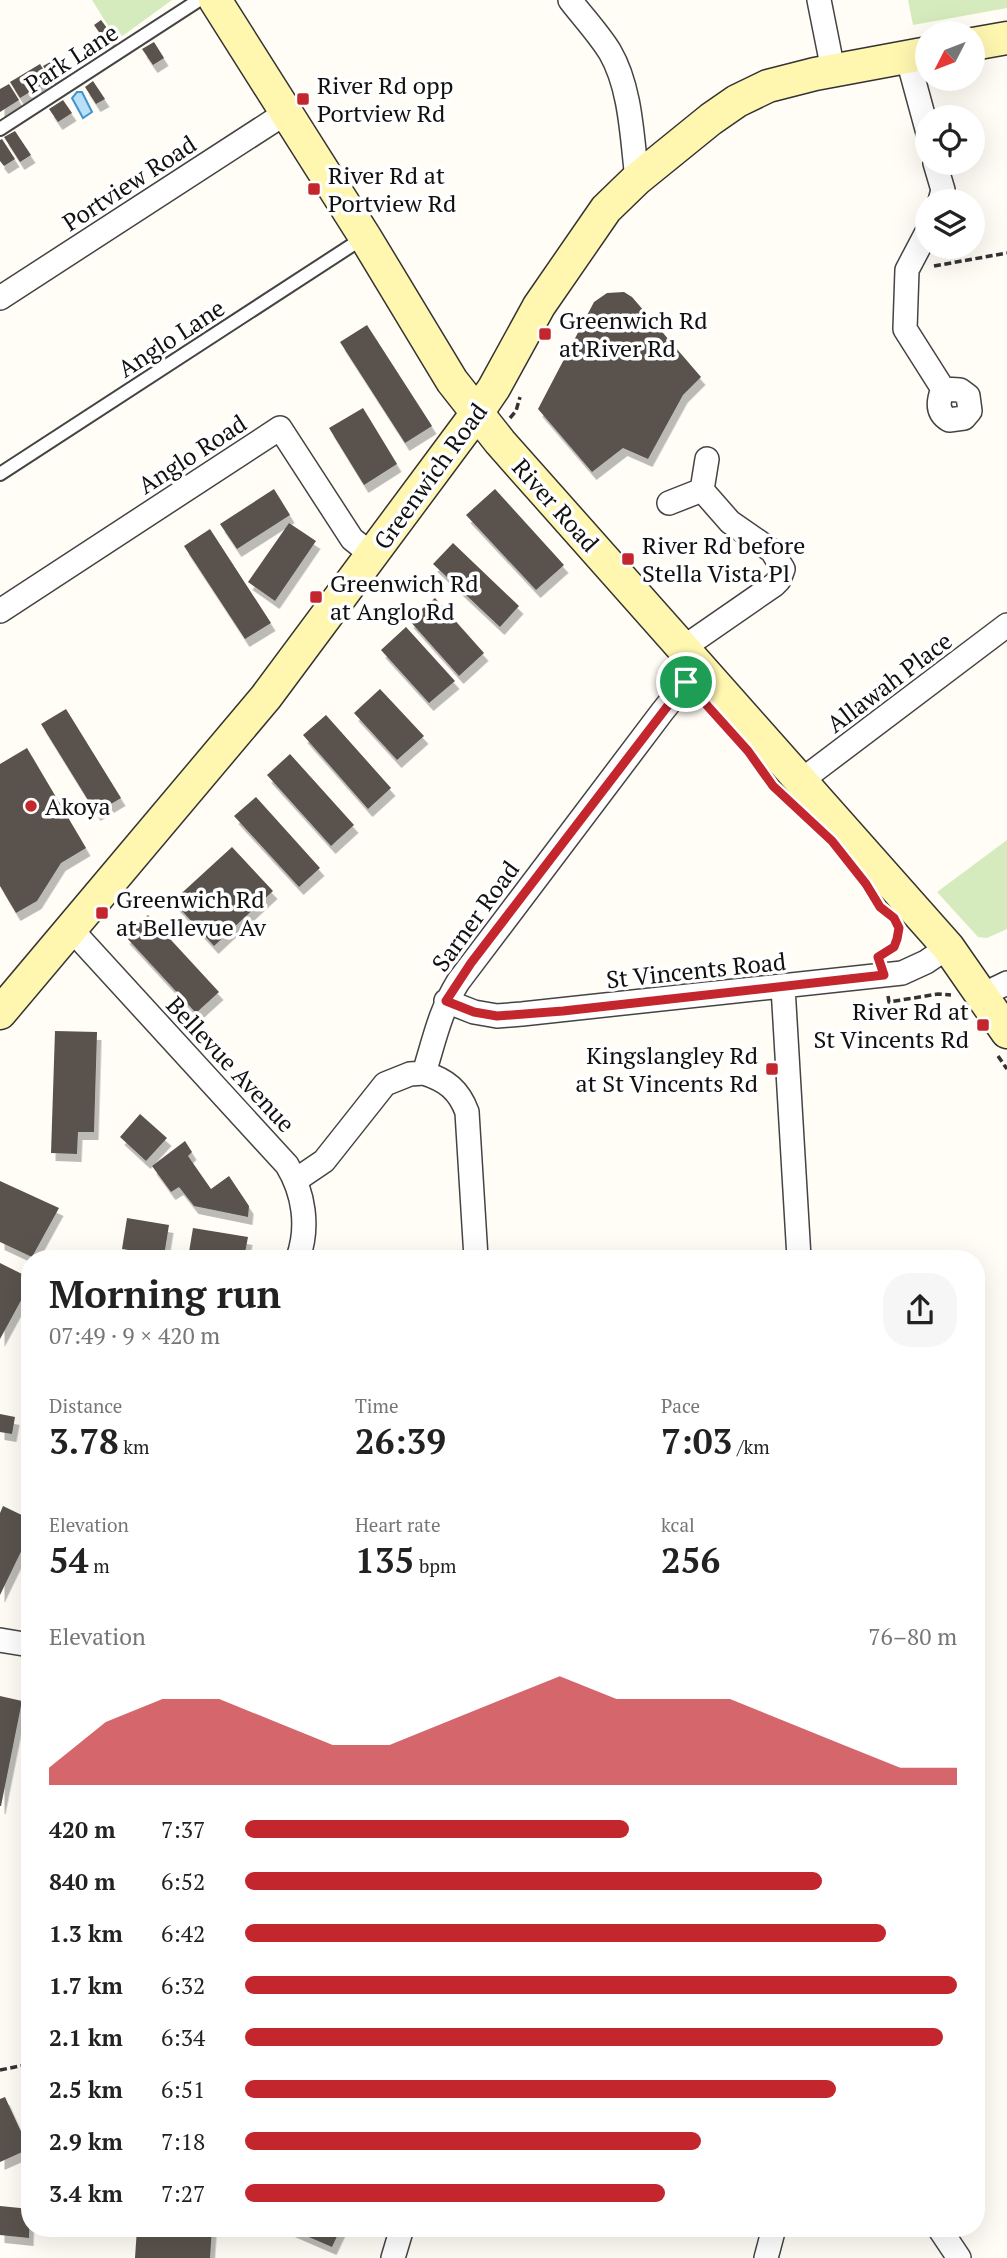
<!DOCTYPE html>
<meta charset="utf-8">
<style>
body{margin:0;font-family:"PT Serif",serif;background:#f6f6f6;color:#222;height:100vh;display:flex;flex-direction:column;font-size:26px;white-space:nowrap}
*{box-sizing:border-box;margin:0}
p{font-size:23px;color:#767676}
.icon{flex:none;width:38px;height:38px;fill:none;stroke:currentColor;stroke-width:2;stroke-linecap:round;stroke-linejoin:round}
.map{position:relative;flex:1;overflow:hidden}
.side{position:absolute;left:21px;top:1250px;width:964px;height:987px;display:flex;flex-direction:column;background:#fff;border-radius:28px;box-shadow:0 7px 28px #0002}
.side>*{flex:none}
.needle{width:46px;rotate:228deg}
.fabs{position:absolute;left:915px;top:21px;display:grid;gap:14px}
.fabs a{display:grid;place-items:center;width:70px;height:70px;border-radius:50%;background:#fff;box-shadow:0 7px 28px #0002;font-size:35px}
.pin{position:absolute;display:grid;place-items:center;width:60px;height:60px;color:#fff;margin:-30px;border:4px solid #fff;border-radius:50%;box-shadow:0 2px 7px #0007}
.round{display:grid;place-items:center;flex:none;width:74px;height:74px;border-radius:28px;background:#f6f6f6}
.headline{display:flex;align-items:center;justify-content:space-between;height:119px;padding:0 28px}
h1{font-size:38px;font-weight:700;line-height:52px}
.figures{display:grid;grid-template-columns:repeat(3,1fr);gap:10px;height:119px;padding:7px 28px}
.figures div{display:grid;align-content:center}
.figures b{font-size:35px;font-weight:700}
.figures small{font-size:19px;font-weight:400}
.figures p{font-size:19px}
.chart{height:196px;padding:14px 28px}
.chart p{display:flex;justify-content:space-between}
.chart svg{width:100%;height:126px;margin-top:7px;fill:#c4262e;opacity:.7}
ul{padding:0 28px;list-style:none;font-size:23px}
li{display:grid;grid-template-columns:112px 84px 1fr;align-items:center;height:52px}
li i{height:18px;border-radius:9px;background:#c4262e}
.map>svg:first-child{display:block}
</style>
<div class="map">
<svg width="1007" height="2258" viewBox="0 0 1007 2258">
<defs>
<filter id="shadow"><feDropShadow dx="4.5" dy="8" stdDeviation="0" flood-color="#0004"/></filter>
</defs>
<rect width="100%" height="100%" fill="#fffdf5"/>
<path fill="#d5ebbd" d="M 92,0 L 172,0 L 117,40 Z
M 908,0 L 1007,0 L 1007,8 L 913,25 Z
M 1007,840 L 1007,929 L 987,938 L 978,937 L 937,892 Z"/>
<path fill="#b9e0f7" stroke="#3f96cf" stroke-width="2" d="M 77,92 L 82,92 L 92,112 L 83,118 L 72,98 Z"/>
<path fill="#5a524d" filter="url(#shadow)" d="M 101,20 L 113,36 L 106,42 L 94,25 Z
M 154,42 L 164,58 L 153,65 L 142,49 Z
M 52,61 L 59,73 L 51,78 L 43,66 Z
M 40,64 L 50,80 L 20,98 L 10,82 Z
M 93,81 L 105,99 L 96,104 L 85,87 Z
M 9,84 L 19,100 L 0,112 L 0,89 Z
M 63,100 L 72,113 L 58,122 L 49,109 Z
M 15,131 L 31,155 L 20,162 L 4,137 Z
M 2,139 L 15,159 L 4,166 L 0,161 L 0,140 Z
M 624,292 L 632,297 L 701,377 L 683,395 L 648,459 L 623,448 L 592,472 L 538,409 L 594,302 L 607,293 Z
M 367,325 L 432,426 L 405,443 L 340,342 Z
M 363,408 L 397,464 L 364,485 L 329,428 Z
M 274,489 L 290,515 L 237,549 L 220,524 Z
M 495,489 L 564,565 L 536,590 L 466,515 Z
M 289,523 L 316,541 L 275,601 L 248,582 Z
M 210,529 L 271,623 L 245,639 L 184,546 Z
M 453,543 L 519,606 L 500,627 L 433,564 Z
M 435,598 L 484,653 L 459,676 L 409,620 Z
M 406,627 L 455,681 L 429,703 L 381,650 Z
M 380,689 L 424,736 L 397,760 L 354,713 Z
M 66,709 L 121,798 L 96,813 L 41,724 Z
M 326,715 L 391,788 L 368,809 L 303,735 Z
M 27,748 L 86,848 L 61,863 L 37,901 L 16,913 L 0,886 L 0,764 Z
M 290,754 L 354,825 L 331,846 L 267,775 Z
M 256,797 L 320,868 L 299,887 L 234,816 Z
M 232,847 L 273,891 L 214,946 L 173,901 Z
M 148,915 L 219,992 L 196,1013 L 125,936 Z
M 55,1031 L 97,1032 L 94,1132 L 78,1132 L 77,1154 L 51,1153 Z
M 140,1114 L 167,1138 L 146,1161 L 120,1137 Z
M 185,1141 L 192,1152 L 188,1156 L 211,1189 L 229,1176 L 249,1206 L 248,1217 L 194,1206 L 179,1187 L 171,1192 L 152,1166 Z
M 0,1181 L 59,1208 L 32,1257 L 0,1242 Z
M 127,1218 L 169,1225 L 164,1256 L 122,1249 Z
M 193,1228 L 248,1237 L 244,1258 L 188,1258 Z
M 0,1263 L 30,1278 L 30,1284 L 0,1339 Z
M 0,1414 L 15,1417 L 12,1434 L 0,1432 Z
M 25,1418 L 30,1419 L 30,1437 L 22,1435 Z
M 3,1506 L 30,1519 L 30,1533 L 0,1595 L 0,1513 Z
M 0,1696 L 22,1701 L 1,1806 L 0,1806 Z
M 5,2097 L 29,2149 L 0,2162 L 0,2099 Z
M 0,2206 L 30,2209 L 29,2238 L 0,2235 Z
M 137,2228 L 212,2228 L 210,2258 L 135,2258 Z
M 288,2228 L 341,2228 L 332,2247 Z"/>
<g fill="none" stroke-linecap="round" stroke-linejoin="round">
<defs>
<path id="lane" d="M 0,129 L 199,0
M 0,474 L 363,238"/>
<path id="street" d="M 570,0 C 583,17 599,34 610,52 C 631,88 632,138 637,179
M 819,0 L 833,70
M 907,56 L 928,133
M 935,163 L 943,190 L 940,201
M 928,230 L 907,270 L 905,329 L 943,389
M 0,298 L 287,112
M 943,389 L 960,390 L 968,396 L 970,411 L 964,418 L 949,420 C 936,412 938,401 943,389 Z
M 669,503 L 702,490 L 707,459
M 0,611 L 280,428 L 352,539 L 372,555
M 683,648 L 774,585 L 779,580 L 783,569 L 772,551 L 730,522 L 702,490
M 802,780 L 1007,625
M 70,928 L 287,1165 C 304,1193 309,1227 298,1258
M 783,987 L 799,1258
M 982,995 L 1007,983
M 446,1001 L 474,1012 L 497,1016 L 522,1014 L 902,973 L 926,962 L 948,947
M 424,1073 C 446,1080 459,1090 467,1112 L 476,1258
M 296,1180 L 324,1161 L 385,1084 L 410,1074 L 424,1073 C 434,1041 440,1011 458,982 L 662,712 L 686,682 L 702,669
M 0,1640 L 30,1645
M 939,2228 L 959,2258
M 393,2258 L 402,2228
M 766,2258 L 774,2228"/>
<path id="secondary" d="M 215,0 L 365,237 L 452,381 L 500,442 L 948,947 L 1007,1032
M 973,44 L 1007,38
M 0,1013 L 266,697 L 477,413 L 494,388 L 539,306 L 606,209 L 637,179 L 711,119 L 737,101 L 768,86 L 815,74 L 928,53"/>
</defs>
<use href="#lane" stroke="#444" stroke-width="16"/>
<use href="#street" stroke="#444" stroke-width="26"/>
<use href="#secondary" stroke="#333" stroke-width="35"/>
<path stroke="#333" stroke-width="3.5" stroke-dasharray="7 3.5" stroke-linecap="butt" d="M 934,266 L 1007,253
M 510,418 L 516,411 L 520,397
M 884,953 L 894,947 L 899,929
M 888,996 L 889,1002 L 938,994 L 951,995
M 998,1056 L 1007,1069
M 0,2070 L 30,2064"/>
<use href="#lane" stroke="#fff" stroke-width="12"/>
<use href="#street" stroke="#fff" stroke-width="23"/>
<use href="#secondary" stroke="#fff6b0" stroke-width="32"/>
</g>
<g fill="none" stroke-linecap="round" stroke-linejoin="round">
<defs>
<path id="route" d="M 686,682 L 748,751 L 773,786 L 832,841 L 866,884 L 880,907 L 894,918 L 899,928 L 897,939 L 894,947 L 878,957 L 884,975 L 563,1011 L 497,1016 L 474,1012 L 446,1001 L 471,963 Z"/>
</defs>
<use href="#route" stroke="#fff" stroke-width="14"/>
<use href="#route" stroke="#c4262e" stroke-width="9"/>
</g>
<g fill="#c4262e" stroke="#fff" stroke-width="2.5">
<rect x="296" y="92" width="14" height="14" rx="3.5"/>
<rect x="307" y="182" width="14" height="14" rx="3.5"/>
<rect x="538" y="327" width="14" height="14" rx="3.5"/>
<rect x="621" y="552" width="14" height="14" rx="3.5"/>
<rect x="309" y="590" width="14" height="14" rx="3.5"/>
<circle cx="31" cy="806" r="7"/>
<rect x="95" y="906" width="14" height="14" rx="3.5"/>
<rect x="976" y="1018" width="14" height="14" rx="3.5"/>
<rect x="765" y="1062" width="14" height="14" rx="3.5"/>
</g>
<g text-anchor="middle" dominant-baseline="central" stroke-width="7" stroke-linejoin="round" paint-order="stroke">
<g font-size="24" fill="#111" stroke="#fff">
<text transform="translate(71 58) rotate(-33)">Park Lane</text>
<text transform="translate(129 183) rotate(-33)">Portview Road</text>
<text transform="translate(171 338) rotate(-33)">Anglo Lane</text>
<text transform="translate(192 454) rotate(-33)">Anglo Road</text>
<text transform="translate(430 476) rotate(-54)">Greenwich Road</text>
<text transform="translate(556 505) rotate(48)">River Road</text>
<text transform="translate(889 682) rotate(-37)">Allawah Place</text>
<text transform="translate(475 916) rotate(-54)">Sarner Road</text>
<text transform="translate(696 970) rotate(-6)">St Vincents Road</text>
<text transform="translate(231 1064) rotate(47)">Bellevue Avenue</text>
</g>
<g font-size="24" fill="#111" stroke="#fff" text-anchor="start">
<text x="317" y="85">River Rd opp<tspan x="317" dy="28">Portview Rd</tspan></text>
<text x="328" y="175">River Rd at<tspan x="328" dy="28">Portview Rd</tspan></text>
<text x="559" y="320">Greenwich Rd<tspan x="559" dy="28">at River Rd</tspan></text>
<text x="642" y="545">River Rd before<tspan x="642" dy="28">Stella Vista Pl</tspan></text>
<text x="330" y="583">Greenwich Rd<tspan x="330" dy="28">at Anglo Rd</tspan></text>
<text x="45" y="806">Akoya</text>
<text x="116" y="899">Greenwich Rd<tspan x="116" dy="28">at Bellevue Av</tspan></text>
<text x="969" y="1011" text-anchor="end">River Rd at<tspan x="969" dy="28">St Vincents Rd</tspan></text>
<text x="758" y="1055" text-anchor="end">Kingslangley Rd<tspan x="758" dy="28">at St Vincents Rd</tspan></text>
</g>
</g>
</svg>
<div class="fabs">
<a><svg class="needle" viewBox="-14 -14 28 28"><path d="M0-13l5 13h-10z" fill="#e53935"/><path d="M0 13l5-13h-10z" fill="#767676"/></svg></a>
<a><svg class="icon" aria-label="locate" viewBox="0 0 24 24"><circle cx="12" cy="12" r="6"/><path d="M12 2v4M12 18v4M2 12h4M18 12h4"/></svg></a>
<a><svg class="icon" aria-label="layers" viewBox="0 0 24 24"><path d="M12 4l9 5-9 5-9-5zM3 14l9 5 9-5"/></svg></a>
</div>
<div class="pin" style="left:686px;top:682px;background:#1e9e55"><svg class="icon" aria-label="arrive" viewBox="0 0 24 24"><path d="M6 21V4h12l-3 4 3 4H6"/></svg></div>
<section class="side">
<div class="headline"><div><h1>Morning run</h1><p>07:49 · 9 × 420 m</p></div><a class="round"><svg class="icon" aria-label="share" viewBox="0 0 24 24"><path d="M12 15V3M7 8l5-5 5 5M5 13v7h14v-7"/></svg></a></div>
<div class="figures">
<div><p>Distance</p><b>3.78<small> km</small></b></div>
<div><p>Time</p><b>26:39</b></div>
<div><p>Pace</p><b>7:03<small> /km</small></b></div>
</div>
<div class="figures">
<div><p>Elevation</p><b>54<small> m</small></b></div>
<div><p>Heart rate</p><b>135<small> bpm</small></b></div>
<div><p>kcal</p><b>256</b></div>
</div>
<div class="chart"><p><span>Elevation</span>76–80 m</p>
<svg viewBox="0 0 160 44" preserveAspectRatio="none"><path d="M0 44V38L10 22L20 14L30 14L40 22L50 30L60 30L70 22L80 14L90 6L100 14L110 14L120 14L130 22L140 30L150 38L160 38V44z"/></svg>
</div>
<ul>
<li><b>420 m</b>7:37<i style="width:54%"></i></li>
<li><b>840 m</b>6:52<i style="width:81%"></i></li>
<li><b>1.3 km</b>6:42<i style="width:90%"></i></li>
<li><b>1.7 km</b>6:32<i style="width:100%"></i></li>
<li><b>2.1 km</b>6:34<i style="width:98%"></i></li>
<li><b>2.5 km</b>6:51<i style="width:83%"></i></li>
<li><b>2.9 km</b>7:18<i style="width:64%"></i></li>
<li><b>3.4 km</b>7:27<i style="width:59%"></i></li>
</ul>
</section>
</div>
